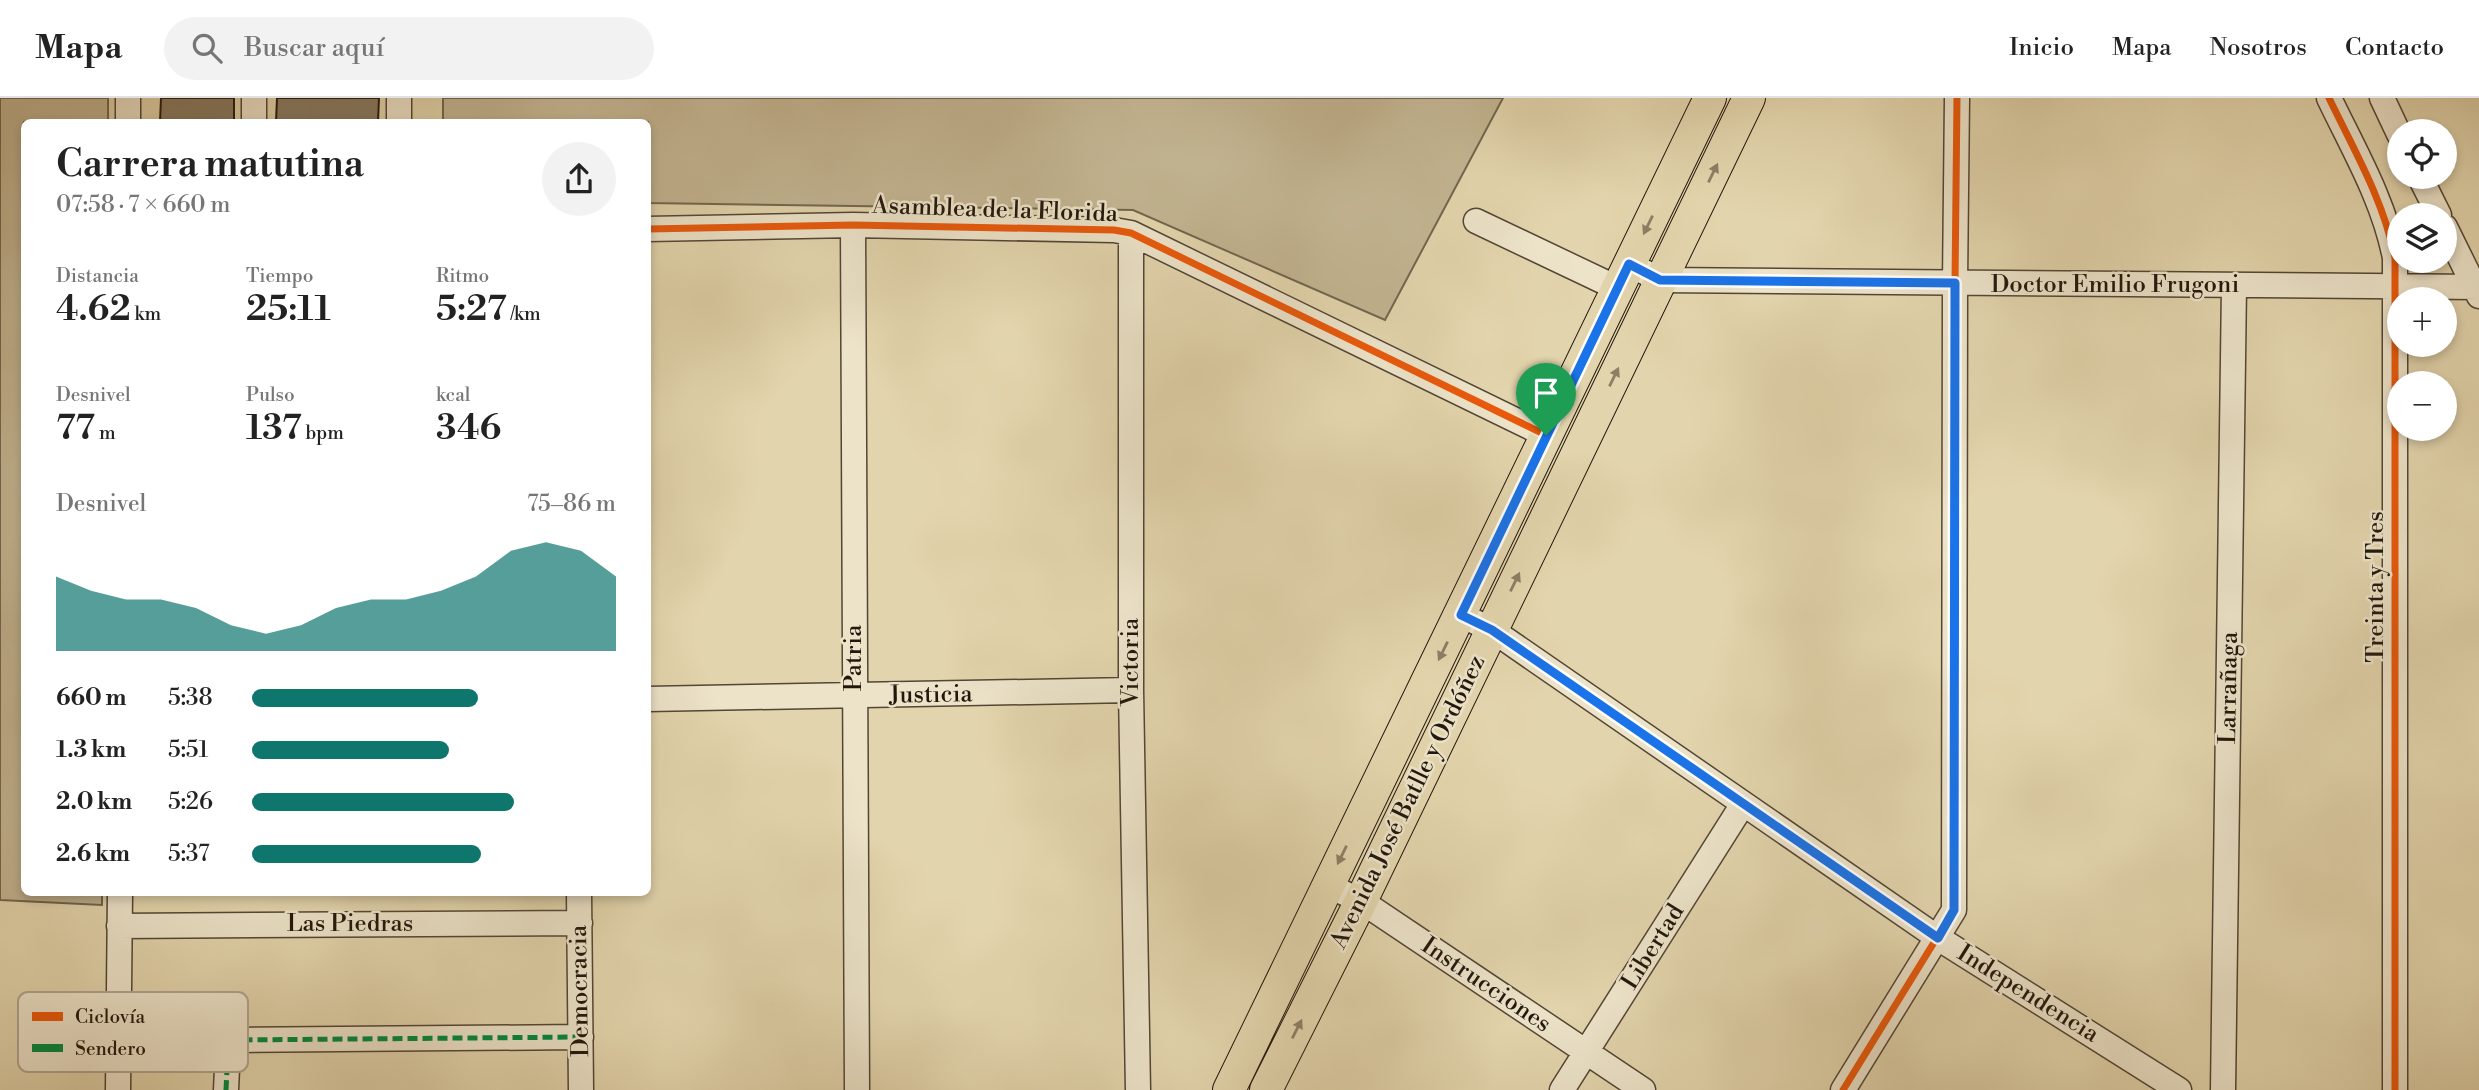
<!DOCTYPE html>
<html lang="es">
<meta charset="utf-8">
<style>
body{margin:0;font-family:"Libre Bodoni",serif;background:#f2f2f2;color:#222;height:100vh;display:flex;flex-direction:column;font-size:26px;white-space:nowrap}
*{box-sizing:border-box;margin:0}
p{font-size:23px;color:#767676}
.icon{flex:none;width:38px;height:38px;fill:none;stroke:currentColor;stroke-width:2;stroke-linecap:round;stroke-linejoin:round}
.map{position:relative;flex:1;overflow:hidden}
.drawer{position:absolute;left:21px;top:21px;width:630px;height:777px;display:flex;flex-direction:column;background:#fff;border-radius:10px;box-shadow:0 4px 10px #0003}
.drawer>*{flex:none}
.controls{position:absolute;left:2387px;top:21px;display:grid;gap:14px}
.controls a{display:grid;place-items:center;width:70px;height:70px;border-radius:50%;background:#fff;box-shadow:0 4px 10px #0003;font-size:35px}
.pin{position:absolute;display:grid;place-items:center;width:60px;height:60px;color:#fff;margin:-72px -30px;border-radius:50% 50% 50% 0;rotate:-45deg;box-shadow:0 0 7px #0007}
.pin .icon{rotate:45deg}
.round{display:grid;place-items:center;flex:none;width:74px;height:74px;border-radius:37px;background:#f2f2f2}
.head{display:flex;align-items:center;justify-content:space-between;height:119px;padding:0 35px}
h1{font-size:38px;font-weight:600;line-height:52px}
.stats{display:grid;grid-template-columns:repeat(3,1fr);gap:10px;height:119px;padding:7px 35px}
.stats div{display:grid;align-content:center}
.stats b{font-size:35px;font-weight:600}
.stats small{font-size:19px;font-weight:400}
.stats p{font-size:19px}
.chart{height:196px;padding:14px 35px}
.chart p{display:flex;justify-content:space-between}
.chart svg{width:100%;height:126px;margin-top:7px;fill:#0f766e;opacity:.7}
ul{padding:0 35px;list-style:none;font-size:23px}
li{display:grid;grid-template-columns:112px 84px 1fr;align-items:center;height:52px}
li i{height:18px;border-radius:9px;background:#0f766e}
header{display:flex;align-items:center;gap:42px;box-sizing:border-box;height:98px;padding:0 35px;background:#fff;border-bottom:2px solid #e0e0e0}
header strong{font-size:33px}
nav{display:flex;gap:38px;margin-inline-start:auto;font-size:24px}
.search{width:490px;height:63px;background:#f2f2f2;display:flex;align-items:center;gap:18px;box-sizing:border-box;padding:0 24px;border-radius:38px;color:#767676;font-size:26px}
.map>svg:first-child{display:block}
</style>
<header>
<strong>Mapa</strong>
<div class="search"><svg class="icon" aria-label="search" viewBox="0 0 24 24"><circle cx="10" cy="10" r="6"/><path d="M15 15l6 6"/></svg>Buscar aquí</div>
<nav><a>Inicio</a><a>Mapa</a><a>Nosotros</a><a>Contacto</a></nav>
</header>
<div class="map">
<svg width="2479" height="992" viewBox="0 0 2479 992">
<rect width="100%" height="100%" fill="#e2d4ac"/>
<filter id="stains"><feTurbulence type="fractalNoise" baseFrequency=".00286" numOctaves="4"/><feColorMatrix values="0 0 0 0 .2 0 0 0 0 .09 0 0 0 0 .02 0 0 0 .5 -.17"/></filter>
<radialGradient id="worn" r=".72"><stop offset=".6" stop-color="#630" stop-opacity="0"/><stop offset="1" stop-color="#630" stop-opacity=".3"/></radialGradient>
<path fill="#c2b491" stroke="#72664f" stroke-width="2" d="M 0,0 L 108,0 L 108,24 L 24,24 L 24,794 L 102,795 L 102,807 L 0,802 Z
M 443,0 L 1503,0 L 1385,222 L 1133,112 L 648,105 L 648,24 L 443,24 Z"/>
<path fill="#867960" stroke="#23170d" stroke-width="2" d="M 161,0 L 234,0 L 234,24 L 160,24 Z
M 277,0 L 379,0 L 378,24 L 276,24 Z"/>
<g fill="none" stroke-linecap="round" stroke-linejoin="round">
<defs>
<path id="minor" d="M 399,0 L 399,24
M 2329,0 C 2354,52 2384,103 2395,160 L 2395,992
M 2382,0 L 2399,36
M 128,24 L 128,0
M 254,24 L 254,0
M 2420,79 L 2439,117
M 1476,123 L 1617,190
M 853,127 L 857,992
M 2445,129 L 2479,198
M 648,131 L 853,127 L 1114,132 L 1131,135 L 1546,337
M 1131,135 L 1131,592 L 1138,992
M 1629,166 L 1660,182 L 2479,189
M 1461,517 L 1492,532 L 1938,840 L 2179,992
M 648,601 L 1131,592
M 1327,787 L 1361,803 L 1643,992
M 579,794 L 581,992
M 119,828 L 580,825
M 118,992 L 120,794
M 226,992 L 228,950 L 231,945 L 238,942 L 581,939
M 1562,992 L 1743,706
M 1843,992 L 1954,812 L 1955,185 L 1957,0
M 2223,992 L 2234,188"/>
<path id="major" d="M 1229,992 L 1710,0
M 1266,992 L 1361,803 L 1749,0"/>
</defs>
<use href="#minor" stroke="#534635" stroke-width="27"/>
<use href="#major" stroke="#23170d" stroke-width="34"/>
<use href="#minor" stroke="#ece3c9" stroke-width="24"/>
<use href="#major" stroke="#e2d4ac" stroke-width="32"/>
<path stroke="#00873e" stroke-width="5" stroke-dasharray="10 5" stroke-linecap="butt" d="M 226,992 L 228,950 L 231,945 L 238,942 L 581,939"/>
<defs>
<path id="cycleway" d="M 2329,0 C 2354,52 2384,103 2395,160 L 2395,992
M 648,131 L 853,127 L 1114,132 L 1131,135 L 1546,337
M 1843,992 L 1954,812 L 1955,185 L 1957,0"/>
</defs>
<use href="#cycleway" stroke="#ece3c9" stroke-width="11"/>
<use href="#cycleway" stroke="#e8590c" stroke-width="7"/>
</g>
<defs><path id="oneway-solid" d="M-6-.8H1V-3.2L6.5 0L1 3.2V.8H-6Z" transform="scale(1.75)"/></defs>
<g fill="#8c7f64">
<use href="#oneway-solid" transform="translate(1713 75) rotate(-64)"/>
<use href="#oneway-solid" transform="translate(1648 127) rotate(116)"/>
<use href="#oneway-solid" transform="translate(1614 279) rotate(-64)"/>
<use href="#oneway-solid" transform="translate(1515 484) rotate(-64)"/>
<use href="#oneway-solid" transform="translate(1443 553) rotate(116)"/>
<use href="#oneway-solid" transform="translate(1342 757) rotate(116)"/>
<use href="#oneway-solid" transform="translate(1297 931) rotate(-63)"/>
</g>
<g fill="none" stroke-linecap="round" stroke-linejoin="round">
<defs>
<path id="route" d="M 1629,166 L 1660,182 L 1955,185 L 1954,812 L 1938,840 L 1492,532 L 1461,517 Z"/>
</defs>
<use href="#route" stroke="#fff" stroke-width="14"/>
<use href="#route" stroke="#1a73e8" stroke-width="9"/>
</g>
<g text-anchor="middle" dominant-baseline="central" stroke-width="5" stroke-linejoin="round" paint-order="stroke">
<g font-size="24" fill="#23170d" stroke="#ece3c9">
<text transform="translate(995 112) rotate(2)">Asamblea de la Florida</text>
<text x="2115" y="187">Doctor Emilio Frugoni</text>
<text transform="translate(2376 489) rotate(-90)">Treinta y Tres</text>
<text transform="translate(854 560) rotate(-90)">Patria</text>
<text transform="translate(1131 564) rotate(-90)">Victoria</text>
<text transform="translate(2229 590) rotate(-89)">Larrañaga</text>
<text transform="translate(931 597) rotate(-1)">Justicia</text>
<text transform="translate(1408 704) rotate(-64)">Avenida José Batlle y Ordóñez</text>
<text x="350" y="826">Las Piedras</text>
<text transform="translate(1653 849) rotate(-58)">Libertad</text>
<text transform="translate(1486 887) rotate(34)">Instrucciones</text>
<text transform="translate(580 893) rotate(-91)">Democracia</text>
<text transform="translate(2028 896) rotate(32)">Independencia</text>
</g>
</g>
<rect x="18" y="894" width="230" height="80" rx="10" fill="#ece3c9" stroke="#b0a691" stroke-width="2"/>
<rect x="32" y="914" width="31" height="9" fill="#e8590c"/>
<rect x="32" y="946" width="31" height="8" fill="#00873e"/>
<g font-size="19" fill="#23170d">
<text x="75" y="925">Ciclovía</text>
<text x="75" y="957">Sendero</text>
</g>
<rect width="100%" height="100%" filter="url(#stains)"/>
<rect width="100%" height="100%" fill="url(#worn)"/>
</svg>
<div class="controls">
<a><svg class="icon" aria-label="locate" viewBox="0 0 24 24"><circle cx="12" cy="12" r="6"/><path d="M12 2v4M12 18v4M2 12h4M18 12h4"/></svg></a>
<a><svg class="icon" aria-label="layers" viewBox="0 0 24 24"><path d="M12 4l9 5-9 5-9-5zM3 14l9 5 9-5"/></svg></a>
<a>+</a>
<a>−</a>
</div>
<div class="pin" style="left:1546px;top:337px;background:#1e9e55"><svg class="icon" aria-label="arrive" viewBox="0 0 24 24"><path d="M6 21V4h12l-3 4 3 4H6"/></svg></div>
<section class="drawer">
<div class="head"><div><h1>Carrera matutina</h1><p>07:58 · 7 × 660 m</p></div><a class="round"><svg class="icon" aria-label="share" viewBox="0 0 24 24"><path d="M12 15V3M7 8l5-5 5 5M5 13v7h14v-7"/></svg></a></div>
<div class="stats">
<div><p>Distancia</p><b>4.62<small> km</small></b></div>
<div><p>Tiempo</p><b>25:11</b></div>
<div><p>Ritmo</p><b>5:27<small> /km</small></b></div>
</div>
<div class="stats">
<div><p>Desnivel</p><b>77<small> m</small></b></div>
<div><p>Pulso</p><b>137<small> bpm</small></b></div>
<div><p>kcal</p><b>346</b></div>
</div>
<div class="chart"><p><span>Desnivel</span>75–86 m</p>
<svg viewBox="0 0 160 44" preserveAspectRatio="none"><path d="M0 44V18L10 23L20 26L30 26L40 29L50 35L60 38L70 35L80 29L90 26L100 26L110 23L120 18L130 9L140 6L150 9L160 18V44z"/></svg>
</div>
<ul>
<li><b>660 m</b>5:38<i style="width:62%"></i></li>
<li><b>1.3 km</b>5:51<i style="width:54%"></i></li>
<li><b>2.0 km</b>5:26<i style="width:72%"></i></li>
<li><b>2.6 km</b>5:37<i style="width:63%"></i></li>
</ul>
</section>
</div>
